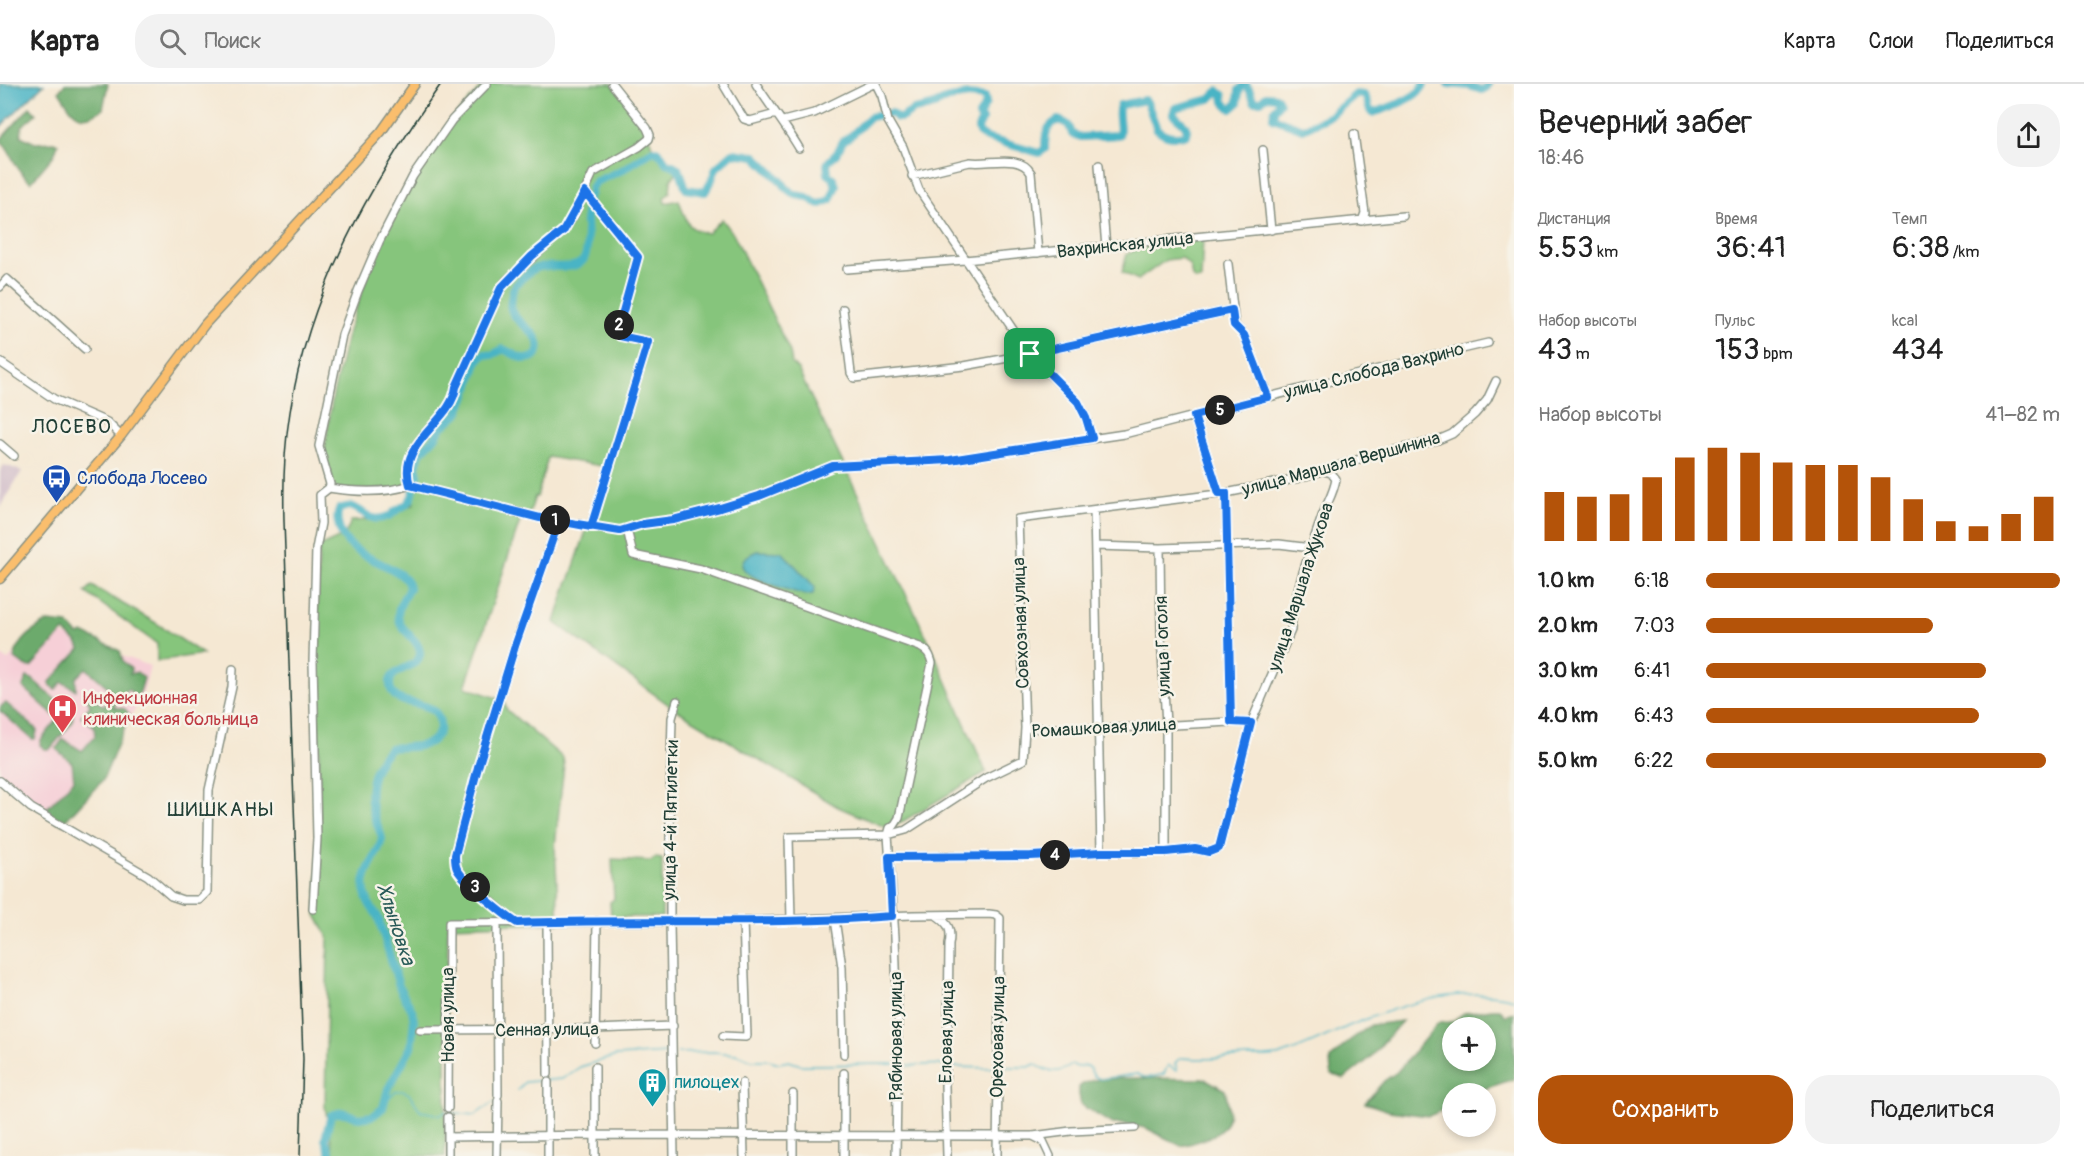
<!DOCTYPE html>
<html lang="ru">
<meta charset="utf-8">
<style>
body{margin:0;font-family:Pangolin,sans-serif;background:#f2f2f2;color:#222;height:100vh;display:flex;flex-direction:column;font-size:22px;white-space:nowrap}
*{box-sizing:border-box;margin:0}
p{font-size:20px;color:#767676}
.icon{flex:none;width:33px;height:33px;fill:none;stroke:currentColor;stroke-width:2;stroke-linecap:round;stroke-linejoin:round}
.map{position:relative;flex:1;overflow:hidden}
.panel{display:flex;flex-direction:column;background:#fff;width:570px}
.panel>*{flex:none}
.tools{position:absolute;left:1442px;top:933px;display:grid;gap:12px}
.tools a{display:grid;place-items:center;width:54px;height:54px;border-radius:50%;background:#fff;box-shadow:0 3px 9px #0003;font-size:30px}
.pin{position:absolute;display:grid;place-items:center;width:51px;height:51px;color:#fff;margin:-26px;border-radius:12px;box-shadow:0 3px 9px #0006}
.km{position:absolute;width:30px;height:30px;margin:-15px;border-radius:50%;background:#222;color:#fff;font-size:16px;line-height:30px;text-align:center}
.round{display:grid;place-items:center;flex:none;width:63px;height:63px;border-radius:24px;background:#f2f2f2}
.headline{display:flex;align-items:center;justify-content:space-between;height:102px;padding:0 24px}
h1{font-size:33px;font-weight:600;line-height:45px}
.figures{display:grid;grid-template-columns:repeat(3,1fr);gap:9px;height:102px;padding:6px 24px}
.figures div{display:grid;align-content:center}
.figures b{font-size:30px;font-weight:600}
.figures small{font-size:16px;font-weight:400}
.figures p{font-size:16px}
.chart{height:168px;padding:12px 24px}
.chart p{display:flex;justify-content:space-between}
.chart svg{width:100%;height:108px;margin-top:6px;stroke:#b45309;stroke-width:6}
.button{display:flex;gap:12px;margin-top:auto;padding:12px 24px}
.button a{flex:1;height:69px;border-radius:24px;background:#b45309;color:#fff;font-size:24px;font-weight:600;line-height:69px;text-align:center}
.button a+a{background:#f2f2f2;color:#222}
ul{padding:0 24px;list-style:none;font-size:20px}
li{display:grid;grid-template-columns:96px 72px 1fr;align-items:center;height:45px}
li i{height:15px;border-radius:8px;background:#b45309}
header{display:flex;align-items:center;gap:36px;box-sizing:border-box;height:84px;padding:0 30px;background:#fff;border-bottom:2px solid #e0e0e0}
header strong{font-size:28px}
nav{display:flex;gap:33px;margin-inline-start:auto;font-size:21px}
.search{width:420px;height:54px;background:#f2f2f2;display:flex;align-items:center;gap:15px;box-sizing:border-box;padding:0 21px;border-radius:24px;color:#767676;font-size:22px}
main{display:flex;flex:1;min-height:0}
.map>svg:first-child{display:block}
</style>
<header>
<strong>Карта</strong>
<div class="search"><svg class="icon" aria-label="search" viewBox="0 0 24 24"><circle cx="10" cy="10" r="6"/><path d="M15 15l6 6"/></svg>Поиск</div>
<nav><a>Карта</a><a>Слои</a><a>Поделиться</a></nav>
</header>
<main>
<div class="map">
<svg width="1514" height="1072" viewBox="0 0 1514 1072">
<rect width="100%" height="100%" fill="#f7f3e8"/>
<filter id="ink" filterUnits="userSpaceOnUse"><feTurbulence type="fractalNoise" baseFrequency=".0167" numOctaves="2"/><feDisplacementMap in="SourceGraphic" scale="12" xChannelSelector="R" yChannelSelector="G"/><feConvolveMatrix kernelMatrix="1 2 1 2 8 2 1 2 1" color-interpolation-filters="sRGB"/></filter>
<filter id="wash" filterUnits="userSpaceOnUse"><feTurbulence type="fractalNoise" baseFrequency=".008" numOctaves="4" result="noise"/><feDisplacementMap in="SourceGraphic" scale="24" xChannelSelector="R" yChannelSelector="G"/><feGaussianBlur stdDeviation="1.35" result="paint"/><feColorMatrix in="noise" values="0 0 0 0 0 0 0 0 0 0 0 0 0 0 0 0 0 1.4 0 .05"/><feComposite in="paint" operator="in"/></filter>
<g filter="url(#wash)">
<rect width="100%" height="100%" fill="#f5e8d3"/>
<path fill="#f6cfd7" d="M 39,542 L 150,582 L 143,609 L 104,689 L 59,737 L 35,720 L 0,690 L 0,571 L 8,576 Z"/>
<path fill="#d1bdc9" d="M 4,381 L 22,387 L 0,423 L 0,387 Z"/>
<path fill="#86c57c" stroke="#528158" stroke-width="1.5" d="M 484,0 L 612,0 L 647,44 L 653,66 C 661,68 663,72 666,79 L 675,81 L 679,85 L 671,96 L 670,108 L 664,114 L 665,119 L 679,116 C 686,135 686,147 708,149 L 722,135 L 734,151 L 790,268 L 792,280 L 798,286 L 931,562 L 986,688 L 890,745 L 838,723 L 672,623 L 557,540 L 555,538 L 568,497 L 569,497 L 608,383 L 548,373 L 537,413 L 535,412 L 530,428 L 520,437 L 465,603 L 503,616 L 507,626 L 563,674 L 564,681 L 555,762 L 559,839 L 448,842 L 445,1072 L 335,1072 L 333,1068 L 325,1023 L 328,853 L 316,831 L 319,759 L 319,664 L 315,602 L 319,463 L 345,451 L 351,437 C 377,436 391,433 414,420 L 410,402 L 397,405 L 336,406 L 323,375 L 333,311 L 348,247 L 377,164 L 410,99 L 452,35 Z
M 1203,155 L 1201,195 L 1196,196 L 1192,193 L 1190,182 L 1182,174 L 1166,176 L 1138,196 L 1122,188 L 1127,170 L 1141,164 L 1174,161 Z
M 92,502 L 156,539 L 203,570 L 157,577 L 157,560 L 85,508 Z
M 655,774 L 662,775 L 662,833 L 611,833 L 610,818 L 614,815 L 612,775 L 651,777 Z"/>
<path fill="#6caa6c" stroke="#467450" stroke-width="1.5" fill-rule="evenodd" d="M 65,0 L 108,0 L 103,25 C 78,43 72,27 59,7 Z
M 30,23 L 36,30 L 22,42 L 21,52 L 35,59 L 54,58 L 58,60 L 54,71 L 31,98 C 15,87 13,69 0,56 Z
M 48,538 L 68,540 L 78,551 L 83,549 L 120,567 L 123,577 L 131,585 L 130,590 L 137,588 L 144,594 L 140,608 L 136,613 L 128,605 L 113,623 L 125,625 L 130,631 L 103,696 L 62,740 L 51,734 L 47,724 L 74,696 L 72,679 L 56,665 L 63,655 L 82,667 L 95,652 L 94,643 L 81,632 L 90,622 L 86,611 L 92,613 L 104,622 L 111,606 L 86,584 L 76,594 L 76,606 L 62,598 L 55,606 L 49,599 L 80,565 L 78,560 L 64,547 L 31,583 L 25,582 L 14,574 C 17,559 34,544 48,538 Z
M 27,593 L 32,595 L 73,631 L 72,639 L 50,665 L 45,665 L 40,661 L 41,656 L 58,635 L 23,603 Z
M 6,619 L 34,643 L 37,647 L 35,655 L 32,655 L 0,627 L 1,622 Z
M 1492,925 L 1500,925 L 1506,932 L 1514,928 L 1514,995 L 1472,1009 L 1452,1010 L 1452,1022 L 1429,1032 L 1389,1027 L 1365,1019 L 1384,997 L 1397,988 L 1438,939 L 1451,938 L 1464,929 ZM 1452,944 L 1485,944 L 1485,976 L 1452,976 Z
M 1402,937 L 1369,975 L 1344,995 L 1331,990 L 1330,975 L 1349,957 L 1371,941 Z
M 1137,994 L 1206,995 L 1225,1006 C 1227,1014 1230,1026 1228,1034 C 1224,1053 1197,1058 1181,1062 L 1146,1044 L 1124,1040 L 1112,1040 L 1081,1021 L 1079,1011 L 1079,1003 C 1093,991 1120,995 1137,994 Z"/>
<path fill="#48b4c5" stroke="#34787c" stroke-width="1.5" d="M 0,0 L 44,0 L 0,43 Z
M 757,467 L 782,468 L 815,503 L 813,510 L 805,511 C 790,506 709,487 757,467 Z"/>
<g fill="none" stroke-linecap="round" stroke-linejoin="round">
<path stroke="#48b4c5" stroke-width="1.5" d="M 678,969 L 714,968 L 736,970 L 752,976 L 769,976 L 779,979 L 789,977 L 801,981 L 895,980
M 900,981 C 914,983 929,979 943,981
M 950,983 L 996,984
M 1001,983 L 1029,983 L 1035,980 C 1048,989 1059,990 1072,981 L 1078,983 L 1088,982 L 1094,992 L 1100,995 L 1137,990 L 1144,993 L 1151,993 L 1164,990 L 1168,981 L 1175,986 L 1177,986 L 1175,979 L 1180,974 C 1203,976 1226,974 1249,973 C 1259,973 1271,974 1281,971 C 1304,963 1327,952 1349,942 C 1400,921 1459,901 1514,915
M 518,1006 L 525,998 L 562,995 L 580,983 L 616,972 L 669,969
M 385,1018 L 396,1007 C 412,1005 412,1017 421,1027 L 440,1031 L 445,1028 L 475,1031 L 495,1017"/>
<path stroke="#48b4c5" stroke-width="8" d="M 1448,0 L 1469,2 L 1482,6 L 1487,3 L 1488,0
M 591,109 L 591,104 L 595,98 L 622,86 L 653,66 C 661,68 663,72 666,79 C 682,82 681,91 686,105 L 705,108 L 711,98 L 716,84 L 733,69 L 755,72 L 783,99 L 786,104 L 795,111 L 807,113 L 816,119 L 821,120 L 830,116 L 836,102 L 833,94 L 828,90 L 827,81 L 828,78 L 837,69 L 843,57 L 852,51 L 870,33 L 891,29 L 897,34 L 901,34 L 914,26 L 932,22 L 949,14 L 969,11 L 985,13 L 986,19 L 979,32 L 982,36 L 978,44 L 979,49 L 986,54 L 1039,69 L 1045,65 C 1045,52 1045,43 1058,36 C 1069,40 1069,40 1072,50 L 1081,53 L 1119,51 C 1122,42 1116,31 1120,21 L 1145,16 L 1147,18 L 1157,45 C 1166,53 1175,53 1186,51 L 1187,46 L 1185,41 L 1173,30 L 1175,24 L 1210,15 L 1218,7 L 1223,11 L 1224,18 L 1231,25 L 1238,19 L 1239,6 L 1245,0 L 1249,5 L 1254,17 L 1261,17 L 1266,12 L 1277,13 L 1280,19 L 1274,26 L 1273,34 L 1303,45 L 1330,32 L 1356,10 L 1364,11 C 1369,16 1367,24 1372,29 C 1386,25 1421,13 1424,0
M 469,304 L 477,278 L 484,270 L 492,271 L 503,265 C 515,270 526,281 537,270 C 546,248 515,242 511,225 C 509,219 512,212 513,206 C 515,200 520,196 525,192 C 528,190 532,185 536,184 C 549,179 575,189 584,175 C 592,160 581,136 589,115
M 415,400 L 418,391 L 416,382 L 420,369 L 434,355 L 441,344 L 458,329 L 467,309
M 331,1072 L 325,1055 L 331,1031 L 342,1028 L 359,1034 L 373,1032 L 383,1024 L 388,1005 L 411,963 L 414,937 L 412,926 L 400,905 L 378,833 C 375,827 370,823 368,817 C 356,791 376,779 382,755 C 381,747 376,740 374,732 C 366,706 371,684 390,664 C 401,662 415,665 426,660 C 433,658 439,651 440,643 C 441,612 401,626 392,608 C 380,582 422,587 420,568 C 419,553 393,545 399,525 C 401,517 406,511 409,504 C 407,479 344,478 338,439 C 337,434 337,430 339,425 C 343,424 349,421 353,423 C 366,428 370,440 389,432 C 396,429 390,430 397,426 C 407,421 412,417 414,405"/>
</g>
</g>
<g filter="url(#ink)">
<g fill="none" stroke-linecap="round" stroke-linejoin="round">
<defs>
<path id="minor" d="M 723,0 L 744,35 L 750,37 L 776,30
M 756,0 C 770,22 786,42 799,64
M 876,0 L 882,12 L 888,37 L 903,63 L 919,106 L 1020,256 L 1049,290 L 1078,318 L 1086,334 L 1092,354
M 783,37 L 814,29 L 873,0
M 1354,50 L 1365,129 L 1362,137
M 1263,66 L 1271,146
M 1099,81 L 1106,163
M 912,92 L 970,78 C 988,81 1020,69 1031,89 L 1038,169
M 585,108 L 638,173 L 617,249 L 620,252 L 648,258 L 591,443
M 1228,180 L 1235,241 L 1244,251 L 1268,313
M 847,185 L 965,176 L 1403,132
M 0,203 L 7,195 L 85,265
M 843,225 L 851,289 L 854,294 L 964,282 L 1030,270 L 1232,226
M 0,278 L 54,315 L 107,338 L 121,352
M 1194,332 L 1219,409
M 0,360 L 14,372
M 410,401 C 396,357 452,338 456,303 L 501,204 L 506,197 L 564,146 L 574,131 L 593,89 L 639,63 L 649,55 L 650,51 L 647,44 L 612,0
M 329,404 C 355,408 385,410 410,401 L 540,434 L 620,447 L 643,440 L 673,436 L 720,424 L 769,408 L 833,382 L 950,376 L 1124,350 L 1394,281 L 1488,259
M 1226,409 L 1231,638
M 1094,426 L 1101,768
M 627,445 L 633,471 L 701,485 L 920,563 C 928,567 930,571 932,579 L 899,734 L 894,742 L 890,744 L 888,751 L 895,853 L 898,938 L 896,1072
M 1096,462 L 1160,464 L 1279,460 L 1311,464
M 1160,464 L 1161,551 L 1166,641 L 1166,768
M 1025,644 L 1098,645 L 1231,638 L 1251,639
M 0,697 L 31,724 L 148,792 L 171,812 L 183,816 L 199,816 L 207,808 L 209,706 L 232,603 L 233,585
M 889,773 L 1031,772 L 1101,768 L 1166,768 L 1195,765 L 1209,768 L 1219,764 L 1251,639 L 1291,546 C 1292,514 1312,461 1323,430 C 1328,417 1334,408 1336,395 L 1331,389 L 1324,387
M 313,825 L 317,754 L 313,578 L 316,465 L 321,439 L 320,411 L 329,404 L 330,400 L 319,362 L 342,251 L 358,207 L 379,158 L 413,92 L 452,36 L 487,0
M 936,831 C 949,840 952,845 949,861 L 948,947 L 945,1002 L 947,1072
M 835,835 L 842,883 L 844,970
M 791,836 L 789,753 L 888,751 L 906,746 L 986,694 L 1023,676 L 1025,644 L 1018,435 L 1226,409 L 1299,394 L 1373,371 L 1438,356 L 1452,350 L 1475,330 L 1487,316 L 1496,297
M 514,838 L 463,792 L 456,783 L 455,771 L 478,683 L 515,562 L 559,437
M 547,838 L 548,990
M 497,839 L 498,1011
M 420,946 L 595,945 L 673,942
M 723,952 L 745,953 L 747,952 L 743,837
M 595,959 L 597,837
M 548,998 L 548,1072
M 742,999 L 744,1072
M 793,1010 L 793,1072
M 448,1024 L 449,839 L 743,837 L 913,831 L 989,830 L 996,831 L 1000,834 L 997,1072
M 448,1033 L 448,1072
M 1033,1052 L 1043,1057 L 1050,1072
M 448,1053 L 596,1051 L 997,1052 L 1033,1052 L 1071,1047 L 1135,1044
M 497,1072 L 498,1017
M 595,1072 L 595,983
M 674,1072 L 670,838 L 670,717 L 672,634 L 677,617
M 844,1072 L 844,989"/>
<path id="major" d="M 0,495 L 121,352 L 205,240 L 381,48 L 415,0"/>
</defs>
<use href="#minor" stroke="#8a9284" stroke-width="10"/>
<use href="#major" stroke="#8a9284" stroke-width="11"/>
<use href="#minor" stroke="#fff" stroke-width="7"/>
<use href="#major" stroke="#fabe6d" stroke-width="8"/>
<path stroke="#1f3d34" stroke-width="1.5" d="M 300,1072 L 303,975 L 284,437 C 283,400 284,364 290,328 C 309,206 371,99 441,0"/>
</g>
</g>
<g fill="none" stroke-linecap="round" stroke-linejoin="round" filter="url(#ink)">
<defs>
<path id="route" d="M 1030,270 L 1078,318 L 1086,334 L 1092,354 L 950,376 L 833,382 L 759,412 L 720,424 L 673,436 L 643,440 L 620,447 L 540,434 L 410,401 C 396,358 452,338 456,303 L 501,204 L 532,172 L 564,146 L 585,108 L 638,173 L 617,249 L 620,252 L 648,258 L 591,443 L 559,437 L 515,562 L 478,683 L 455,771 C 455,776 455,781 457,785 C 465,799 503,830 517,839 C 642,834 767,842 892,832 L 889,773 L 1031,772 L 1101,768 L 1166,768 L 1195,765 L 1209,768 L 1219,764 L 1251,639 L 1231,638 L 1226,409 L 1219,409 L 1194,332 L 1268,313 L 1244,251 L 1234,241 L 1232,226 L 1030,270"/>
</defs>
<use href="#route" stroke="#fff" stroke-width="12"/>
<use href="#route" stroke="#1a73e8" stroke-width="8"/>
</g>
<defs>
<symbol id="bus-pin" viewBox="-11 -11 22 30"><path d="M0 17L-7.5 6A9.5 9.5 0 1 1 7.5 6Z" fill="#1a4fb4" stroke="#f7f3e8"/><path d="M-5-6H5V4H4V6H2V4H-2V6H-4V4H-5ZM-3.5-4V0h7V-4ZM-3.5 1.2v1.5H-2V1.2ZM2 1.2v1.5H3.5V1.2Z" fill="#fff"/></symbol>
<symbol id="hospital-pin" viewBox="-11 -11 22 30"><path d="M0 17L-7.5 6A9.5 9.5 0 1 1 7.5 6Z" fill="#e0444e" stroke="#f7f3e8"/><path d="M-5-5h3v3.5h4V-5h3V5h-3V1.5h-4V5h-3Z" fill="#fff"/></symbol>
<symbol id="building-pin" viewBox="-11 -11 22 30"><path d="M0 17L-7.5 6A9.5 9.5 0 1 1 7.5 6Z" fill="#0f9aa8" stroke="#f7f3e8"/><path d="M-4-6H4V6H1V3H-1V6H-4ZM-2.5-4.3h1.7v1.8h-1.7ZM.8-4.3h1.7v1.8H.8ZM-2.5-1h1.7V.8h-1.7ZM.8-1h1.7V.8H.8Z" fill="#fff"/></symbol>
</defs>
<g fill-rule="evenodd">
<use href="#bus-pin" x="40" y="378" width="33" height="45"/>
<use href="#hospital-pin" x="46" y="608" width="33" height="45"/>
<use href="#building-pin" x="636" y="982" width="33" height="45"/>
</g>
<g text-anchor="middle" dominant-baseline="central" stroke-width="5" stroke-linejoin="round" paint-order="stroke">
<g font-size="18" fill="#1f3d34" stroke="#f7f3e8">
<text transform="translate(1125 161) rotate(-6)">Вахринская улица</text>
<text transform="translate(1374 287) rotate(-14)">улица Слобода Вахрино</text>
<text transform="translate(1341 380) rotate(-15)">улица Маршала Вершинина</text>
<text transform="translate(1301 503) rotate(-72)">улица Маршала Жукова</text>
<text transform="translate(1021 539) rotate(-92)">Совхозная улица</text>
<text transform="translate(1163 562) rotate(-92)">улица Гоголя</text>
<text transform="translate(1104 644) rotate(-3)">Ромашковая улица</text>
<text transform="translate(671 736) rotate(-89)">улица 4-й Пятилетки</text>
<text transform="translate(448 931) rotate(-90)">Новая улица</text>
<text transform="translate(547 946) rotate(-1)">Сенная улица</text>
<text transform="translate(947 948) rotate(-89)">Еловая улица</text>
<text transform="translate(896 952) rotate(-90)">Рябиновая улица</text>
<text transform="translate(998 953) rotate(-89)">Ореховая улица</text>
</g>
<g font-size="18" fill="#164399" stroke="#f7f3e8" text-anchor="start">
<text x="77" y="394">Слобода Лосево</text>
</g>
<g font-size="18" fill="#be3a42" stroke="#f7f3e8" text-anchor="start">
<text x="83" y="614">Инфекционная<tspan x="83" dy="21">клиническая больница</tspan></text>
</g>
<g font-size="18" fill="#0d838f" stroke="#f7f3e8" text-anchor="start">
<text x="674" y="998">пилоцех</text>
</g>
<g font-size="20" letter-spacing="1.5" fill="#1f3d34" stroke="#f7f3e8">
<text x="72" y="342">ЛОСЕВО</text>
<text x="221" y="725">ШИШКАНЫ</text>
</g>
<g font-size="20" font-style="italic" fill="#295b58" stroke="#f7f3e8">
<text transform="translate(396 840) rotate(72)">Хлыновка</text>
</g>
</g>
</svg>
<div class="tools">
<a>+</a>
<a>−</a>
</div>
<div class="pin" style="left:1030px;top:270px;background:#1e9e55"><svg class="icon" aria-label="arrive" viewBox="0 0 24 24"><path d="M6 21V4h12l-3 4 3 4H6"/></svg></div>
<b class="km" style="left:555px;top:436px">1</b>
<b class="km" style="left:619px;top:241px">2</b>
<b class="km" style="left:475px;top:803px">3</b>
<b class="km" style="left:1055px;top:771px">4</b>
<b class="km" style="left:1220px;top:326px">5</b>
</div>
<section class="panel">
<div class="headline"><div><h1>Вечерний забег</h1><p>18:46</p></div><a class="round"><svg class="icon" aria-label="share" viewBox="0 0 24 24"><path d="M12 15V3M7 8l5-5 5 5M5 13v7h14v-7"/></svg></a></div>
<div class="figures">
<div><p>Дистанция</p><b>5.53<small> km</small></b></div>
<div><p>Время</p><b>36:41</b></div>
<div><p>Темп</p><b>6:38<small> /km</small></b></div>
</div>
<div class="figures">
<div><p>Набор высоты</p><b>43<small> m</small></b></div>
<div><p>Пульс</p><b>153<small> bpm</small></b></div>
<div><p>kcal</p><b>434</b></div>
</div>
<div class="chart"><p><span>Набор высоты</span>41–82 m</p>
<svg viewBox="0 0 160 44" preserveAspectRatio="none"><path d="M5 44V24M15 44V26M25 44V25M35 44V18M45 44V10M55 44V6M65 44V8M75 44V12M85 44V13M95 44V13M105 44V18M115 44V27M125 44V36M135 44V38M145 44V33M155 44V26"/></svg>
</div>
<ul>
<li><b>1.0 km</b>6:18<i style="width:100%"></i></li>
<li><b>2.0 km</b>7:03<i style="width:64%"></i></li>
<li><b>3.0 km</b>6:41<i style="width:79%"></i></li>
<li><b>4.0 km</b>6:43<i style="width:77%"></i></li>
<li><b>5.0 km</b>6:22<i style="width:96%"></i></li>
</ul>
<div class="button"><a>Сохранить</a><a>Поделиться</a></div>
</section>
</main>
